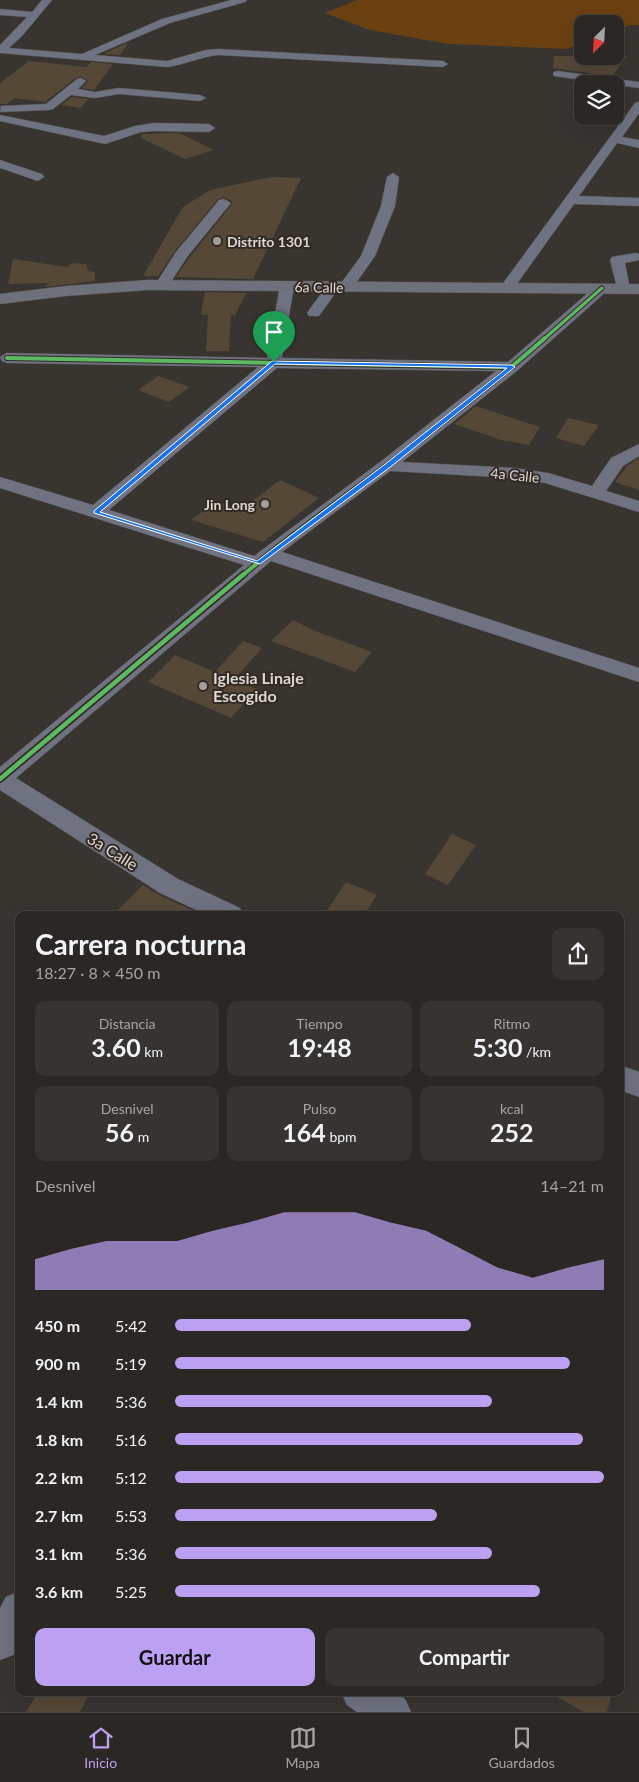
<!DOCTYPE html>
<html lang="es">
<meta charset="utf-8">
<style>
body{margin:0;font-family:Lato,sans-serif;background:#363331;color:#f1f3f6;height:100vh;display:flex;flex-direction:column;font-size:19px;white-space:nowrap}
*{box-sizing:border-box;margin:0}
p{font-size:16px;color:#a5a5a6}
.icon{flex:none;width:28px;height:28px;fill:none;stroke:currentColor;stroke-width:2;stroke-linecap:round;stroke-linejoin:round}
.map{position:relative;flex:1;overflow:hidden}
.sheet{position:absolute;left:15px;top:911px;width:609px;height:785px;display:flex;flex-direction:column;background:#2a2724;border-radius:10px;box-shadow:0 5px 20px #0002,0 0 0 1px #464441}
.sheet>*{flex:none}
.needle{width:32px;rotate:204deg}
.tools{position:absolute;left:574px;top:15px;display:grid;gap:10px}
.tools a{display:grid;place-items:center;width:50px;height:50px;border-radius:10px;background:#2a2724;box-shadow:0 5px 20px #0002,0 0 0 1px #464441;font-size:25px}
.pin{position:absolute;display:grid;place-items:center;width:42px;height:42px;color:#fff;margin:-51px -21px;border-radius:50% 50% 50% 0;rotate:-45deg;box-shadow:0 0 5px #0007}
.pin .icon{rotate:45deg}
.round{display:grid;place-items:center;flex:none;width:52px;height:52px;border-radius:10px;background:#363331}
.overview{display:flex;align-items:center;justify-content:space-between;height:85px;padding:0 20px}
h1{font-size:28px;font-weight:700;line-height:38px}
.metrics{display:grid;grid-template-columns:repeat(3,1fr);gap:8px;height:85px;padding:5px 20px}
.metrics div{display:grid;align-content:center;border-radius:10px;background:#363331;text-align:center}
.metrics b{font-size:25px;font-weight:700}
.metrics small{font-size:14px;font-weight:400}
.metrics p{font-size:14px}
.chart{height:140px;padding:10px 20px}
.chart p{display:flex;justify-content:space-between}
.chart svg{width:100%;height:90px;margin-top:5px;fill:#bca0f2;opacity:.7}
.action{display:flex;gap:10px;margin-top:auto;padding:10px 20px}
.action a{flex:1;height:58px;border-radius:10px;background:#bca0f2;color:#111;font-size:20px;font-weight:700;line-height:58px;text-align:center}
.action a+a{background:#363331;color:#f1f3f6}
ul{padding:0 20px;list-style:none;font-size:16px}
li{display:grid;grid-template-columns:80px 60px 1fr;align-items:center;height:38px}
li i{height:12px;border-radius:6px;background:#bca0f2}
.tabs{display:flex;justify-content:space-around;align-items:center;height:70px;border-top:1px solid #464441;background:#2a2724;font-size:14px;color:#a5a5a6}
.tabs a{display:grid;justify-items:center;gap:2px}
.tabs .selected{color:#bca0f2}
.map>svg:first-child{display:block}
</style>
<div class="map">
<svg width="639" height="1712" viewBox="0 0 639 1712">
<rect width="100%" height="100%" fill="#383430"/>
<path fill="#6c4112" d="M 357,0 L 639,0 L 639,25 L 631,25 L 615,31 L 615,24 L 582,24 L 582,43 L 566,49 L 449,44 L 370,30 L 325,13 Z"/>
<path fill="#564837" d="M 129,42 L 120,55 L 103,54 Z
M 554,56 L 627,56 L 612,76 L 553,68 Z
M 29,61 L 86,67 L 91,62 L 113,64 L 94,90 L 82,88 L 88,81 L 81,76 L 76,78 L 45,102 L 15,98 L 7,104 L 0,104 L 0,83 Z
M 72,97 L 88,99 L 81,108 L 61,105 Z
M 179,133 L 214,150 L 185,159 L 141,138 L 143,134 Z
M 271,177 L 301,178 L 253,279 L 176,277 L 189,258 L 232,204 L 232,201 L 224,197 L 218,199 L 175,251 L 158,276 L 143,276 L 183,207 L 210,190 Z
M 13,259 L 67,267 L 72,263 L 86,264 L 89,271 L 95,272 L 95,281 L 45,287 L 49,283 L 8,284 Z
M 205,292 L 246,293 L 235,315 L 231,315 L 229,351 L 206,351 L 208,315 L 201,314 Z
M 158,376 L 190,387 L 169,402 L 138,390 Z
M 476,406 L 540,427 L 529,445 L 508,441 L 507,442 L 454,424 Z
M 568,418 L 599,425 L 584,446 L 556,438 Z
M 639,458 L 639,490 L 615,482 L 627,466 Z
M 280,480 L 319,498 L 263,542 L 191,520 L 217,501 L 239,511 Z
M 293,620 L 315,631 L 372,652 L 355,672 L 271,641 Z
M 243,641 L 262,648 L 234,680 L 257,689 L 231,718 L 148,682 L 175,655 L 215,672 Z
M 452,834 L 476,845 L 448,885 L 425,874 Z
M 346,882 L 377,895 L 364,915 L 324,915 Z
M 143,885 L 159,895 L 203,915 L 113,915 Z
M 38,1692 L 90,1692 L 80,1712 L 26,1712 Z
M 548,1692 L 612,1692 L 607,1712 L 584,1712 Z"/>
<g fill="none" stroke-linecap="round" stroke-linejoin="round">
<defs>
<path id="minor" d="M 42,0 L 52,0 L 22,36 L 9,48 L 82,54 L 162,19 L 231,0 L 247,0 L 245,2 L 170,23 L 95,55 L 167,61 L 206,50 L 218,49 L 443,61 L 448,64 L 443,67 L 218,55 C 200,57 184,65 167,67 L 0,53 L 0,45 L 27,17 L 0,15 L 0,9 L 32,12 Z
M 558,71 L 639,82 L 639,88 L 554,76 L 553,74 L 554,72 Z
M 81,78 L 86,81 L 78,89 L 95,92 L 119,88 L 200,95 L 206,98 L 200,101 L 119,94 L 95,98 L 71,95 L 53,109 L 49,110 L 0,112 L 1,106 L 46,104 L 77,79 Z
M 639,102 L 639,113 L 622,137 L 639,140 L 639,148 L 617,143 L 579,196 L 639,198 L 639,206 L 574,204 L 511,292 L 501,292 L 499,289 L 501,286 L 635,103 Z
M 0,115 L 104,136 L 135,126 L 154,123 L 209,124 L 215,128 L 209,132 L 154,131 L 141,132 L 105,144 L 0,121 Z
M 0,160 L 42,174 L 44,177 L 38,181 L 0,168 Z
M 393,173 L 399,177 L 395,206 L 375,256 L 351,290 L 346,291 L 339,288 L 319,316 L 309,316 L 307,313 L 328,284 L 333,283 L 339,286 L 361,256 L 381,206 L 387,177 Z
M 224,199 L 231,203 L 187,257 L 167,288 L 157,288 L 155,285 L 176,252 L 219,200 Z
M 636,253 L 639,254 L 639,260 L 625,263 L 630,289 L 628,292 L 618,292 L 610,260 L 612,257 Z
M 287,282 L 292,283 L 294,286 L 282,358 L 508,362 L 597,285 L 607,285 L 609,288 L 607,291 L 518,370 L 402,462 L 515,468 L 548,473 L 592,486 L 611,458 L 639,444 L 639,456 L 623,466 L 606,491 L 639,501 L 639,512 L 545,483 L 515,478 L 390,471 L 282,552 L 639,668 L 639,682 L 271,561 L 16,778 L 178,879 L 240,908 L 243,915 L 207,915 L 160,893 L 0,790 L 0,767 L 244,565 L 0,488 L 0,477 L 93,505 L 258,367 L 7,363 L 2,361 L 0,357 L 7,353 L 267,358 L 280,286 L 282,283 ZM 277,368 L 496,371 L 380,462 L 254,556 L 109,510 Z
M 620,1065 L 639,1072 L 639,1097 L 620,1090 Z
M 19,1592 L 19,1645 L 13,1655 L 0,1660 L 0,1608 L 6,1597 Z
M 341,1692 L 395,1692 L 405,1699 L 411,1712 L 357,1712 L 347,1705 Z"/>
<path id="major" d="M 148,280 L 639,284 L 639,294 L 148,290 L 66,296 L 0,304 L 0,294 L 66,286 Z"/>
</defs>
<use href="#minor" stroke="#55514e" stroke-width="1"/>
<use href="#major" stroke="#55514e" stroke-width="1"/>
<use href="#minor" fill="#6e7281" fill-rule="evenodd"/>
<use href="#major" fill="#6e707b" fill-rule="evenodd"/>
<defs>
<path id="cycleway-far2" d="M 544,339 L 602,288"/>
<path id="cycleway-far1" d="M 7,358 L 512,367
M 243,575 C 288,537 337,503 385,467 C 440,425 494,383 545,338"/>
<path id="cycleway" d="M 0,779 L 244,574"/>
</defs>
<use href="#cycleway-far2" stroke="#322a23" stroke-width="5"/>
<use href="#cycleway-far1" stroke="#322a23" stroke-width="6"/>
<use href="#cycleway" stroke="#322a23" stroke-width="8"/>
<use href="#cycleway-far2" stroke="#5cba63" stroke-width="3"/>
<use href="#cycleway-far1" stroke="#5cba63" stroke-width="4"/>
<use href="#cycleway" stroke="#5cba63" stroke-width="4.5"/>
</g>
<path fill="#1a73e8" stroke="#fff" fill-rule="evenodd" d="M 272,361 L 512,365 L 515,367 L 389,468 L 260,564 L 94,513 L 94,511 ZM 275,364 L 507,368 L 384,465 L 257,561 L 100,512 Z"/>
<g fill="#a39e9a" stroke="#322a23" stroke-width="2">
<circle cx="217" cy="241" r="5"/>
<circle cx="265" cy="504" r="5"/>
<circle cx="203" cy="686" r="5"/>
</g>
<g text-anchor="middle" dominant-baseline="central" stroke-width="4" stroke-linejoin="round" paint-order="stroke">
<g font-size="14" font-weight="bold" fill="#ddd7d3" stroke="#322a23" text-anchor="start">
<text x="227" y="241">Distrito 1301</text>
<text x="255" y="504" text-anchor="end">Jin Long</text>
</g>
<g font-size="14" fill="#ddd7d3" stroke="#322a23">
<text transform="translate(319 287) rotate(1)">6a Calle</text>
<text transform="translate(515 475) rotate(6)">4a Calle</text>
</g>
<g font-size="16" font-weight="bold" fill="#ddd7d3" stroke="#322a23" text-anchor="start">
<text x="213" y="677">Iglesia Linaje<tspan x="213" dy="18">Escogido</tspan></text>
</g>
<g font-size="16" fill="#ddd7d3" stroke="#322a23">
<text transform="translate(113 851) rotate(32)">3a Calle</text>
</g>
</g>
</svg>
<div class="tools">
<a><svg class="needle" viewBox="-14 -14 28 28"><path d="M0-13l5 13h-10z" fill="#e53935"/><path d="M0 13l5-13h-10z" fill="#a5a5a6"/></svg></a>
<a><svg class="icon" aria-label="layers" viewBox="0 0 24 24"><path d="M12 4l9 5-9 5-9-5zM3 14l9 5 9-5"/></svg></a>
</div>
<div class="pin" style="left:274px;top:362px;background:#1e9e55"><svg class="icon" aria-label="arrive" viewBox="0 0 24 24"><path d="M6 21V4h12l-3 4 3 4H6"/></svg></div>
<section class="sheet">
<div class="overview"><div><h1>Carrera nocturna</h1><p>18:27 · 8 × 450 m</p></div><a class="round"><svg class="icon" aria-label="share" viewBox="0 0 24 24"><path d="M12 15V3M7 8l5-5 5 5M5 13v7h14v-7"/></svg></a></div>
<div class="metrics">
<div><p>Distancia</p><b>3.60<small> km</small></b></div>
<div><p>Tiempo</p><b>19:48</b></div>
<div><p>Ritmo</p><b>5:30<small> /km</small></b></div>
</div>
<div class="metrics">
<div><p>Desnivel</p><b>56<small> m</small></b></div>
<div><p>Pulso</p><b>164<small> bpm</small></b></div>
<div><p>kcal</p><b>252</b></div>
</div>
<div class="chart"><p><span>Desnivel</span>14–21 m</p>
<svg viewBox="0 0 160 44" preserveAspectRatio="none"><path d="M0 44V29L10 24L20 20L30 20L40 20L50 15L60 11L70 6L80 6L90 6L100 11L110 15L120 24L130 33L140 38L150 33L160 29V44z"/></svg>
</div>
<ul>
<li><b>450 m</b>5:42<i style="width:69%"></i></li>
<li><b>900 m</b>5:19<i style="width:92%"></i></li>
<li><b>1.4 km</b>5:36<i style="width:74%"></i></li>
<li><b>1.8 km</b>5:16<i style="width:95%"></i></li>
<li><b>2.2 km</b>5:12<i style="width:100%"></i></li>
<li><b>2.7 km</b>5:53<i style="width:61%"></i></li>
<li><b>3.1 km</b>5:36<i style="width:74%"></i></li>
<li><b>3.6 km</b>5:25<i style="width:85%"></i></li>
</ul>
<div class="action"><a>Guardar</a><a>Compartir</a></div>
</section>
</div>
<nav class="tabs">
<a class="selected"><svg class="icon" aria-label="home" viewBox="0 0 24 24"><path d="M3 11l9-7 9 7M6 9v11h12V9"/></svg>Inicio</a>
<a><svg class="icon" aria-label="map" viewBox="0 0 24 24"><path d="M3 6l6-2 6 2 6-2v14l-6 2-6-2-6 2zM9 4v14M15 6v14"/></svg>Mapa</a>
<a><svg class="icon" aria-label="saved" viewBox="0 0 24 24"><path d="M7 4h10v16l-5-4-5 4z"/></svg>Guardados</a>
</nav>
